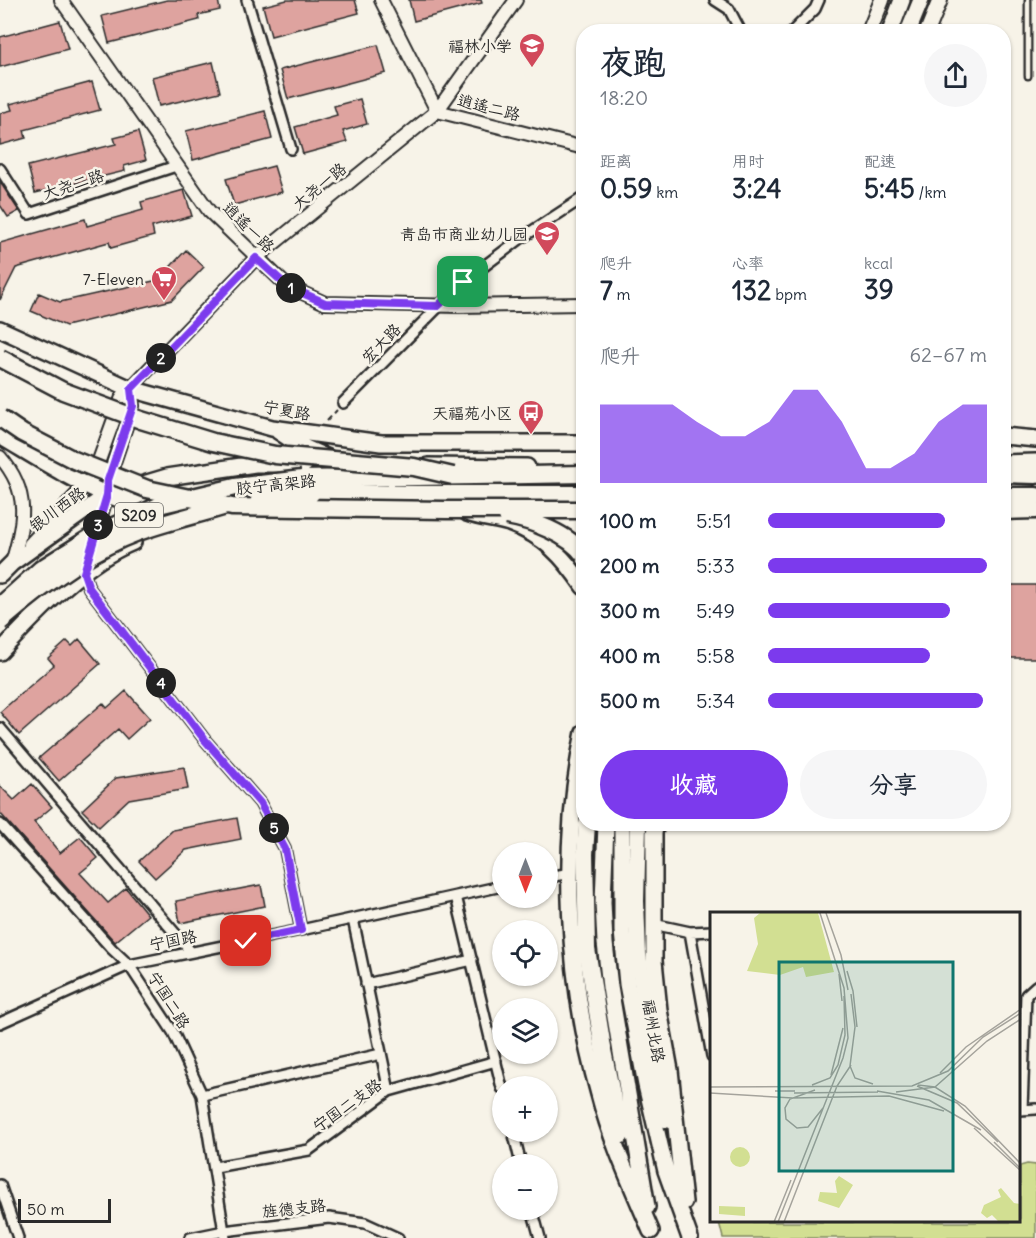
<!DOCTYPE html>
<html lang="zh">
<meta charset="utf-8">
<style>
body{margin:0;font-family:Delius,"LXGW WenKai TC",sans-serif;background:#f6f6f7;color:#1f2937;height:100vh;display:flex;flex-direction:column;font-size:22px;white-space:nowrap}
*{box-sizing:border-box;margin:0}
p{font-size:20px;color:#747a83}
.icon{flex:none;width:33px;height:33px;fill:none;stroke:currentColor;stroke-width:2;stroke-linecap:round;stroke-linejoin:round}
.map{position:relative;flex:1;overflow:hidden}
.drawer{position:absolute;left:576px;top:24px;width:435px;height:807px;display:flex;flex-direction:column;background:#fff;border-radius:24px;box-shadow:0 2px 4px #0004}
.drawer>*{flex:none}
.needle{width:39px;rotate:180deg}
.fabs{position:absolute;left:492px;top:842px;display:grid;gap:12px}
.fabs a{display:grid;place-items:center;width:66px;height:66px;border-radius:50%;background:#fff;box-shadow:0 2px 4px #0004;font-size:30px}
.scale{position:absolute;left:18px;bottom:15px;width:93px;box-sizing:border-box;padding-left:6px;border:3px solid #2b2b2b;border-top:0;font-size:16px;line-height:21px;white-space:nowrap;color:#2b2b2b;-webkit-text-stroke:4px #f7f3e8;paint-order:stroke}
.pin{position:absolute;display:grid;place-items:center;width:51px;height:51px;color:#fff;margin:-26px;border-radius:12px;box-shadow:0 3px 9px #0006}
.km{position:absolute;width:30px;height:30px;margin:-15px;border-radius:50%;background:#222;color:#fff;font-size:16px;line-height:30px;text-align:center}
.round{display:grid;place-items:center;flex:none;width:63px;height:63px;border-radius:32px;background:#f6f6f7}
.summary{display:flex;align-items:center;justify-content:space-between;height:102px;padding:0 24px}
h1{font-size:33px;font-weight:800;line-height:45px}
.stats{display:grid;grid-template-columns:repeat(3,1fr);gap:9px;height:102px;padding:6px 24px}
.stats div{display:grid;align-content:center}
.stats b{font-size:26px;font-weight:800}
.stats small{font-size:16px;font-weight:400}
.stats p{font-size:16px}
.chart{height:168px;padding:12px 24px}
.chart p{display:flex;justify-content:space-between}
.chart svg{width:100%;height:108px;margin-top:6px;fill:#7c3aed;opacity:.7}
.button{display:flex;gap:12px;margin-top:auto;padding:12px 24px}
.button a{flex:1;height:69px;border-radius:36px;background:#7c3aed;color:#fff;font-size:24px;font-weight:800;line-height:69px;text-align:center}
.button a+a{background:#f6f6f7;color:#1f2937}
ul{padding:0 24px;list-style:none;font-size:20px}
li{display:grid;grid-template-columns:96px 72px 1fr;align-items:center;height:45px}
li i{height:15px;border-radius:8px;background:#7c3aed}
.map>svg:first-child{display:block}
</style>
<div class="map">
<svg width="1036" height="1238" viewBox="0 0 1036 1238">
<rect width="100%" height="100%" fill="#f7f3e8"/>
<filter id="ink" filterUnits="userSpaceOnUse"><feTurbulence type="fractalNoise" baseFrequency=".0167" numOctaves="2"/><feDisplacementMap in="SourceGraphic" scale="12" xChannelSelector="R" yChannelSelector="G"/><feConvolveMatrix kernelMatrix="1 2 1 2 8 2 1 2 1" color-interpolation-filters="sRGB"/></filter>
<g filter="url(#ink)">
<path fill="#d2df92" stroke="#7e855e" stroke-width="1.5" d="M 1027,1164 L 1036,1165 L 1036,1238 L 723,1238 L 719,1222 L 1020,1222 L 1020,1166 Z"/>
<path fill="#dea39f" stroke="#2b2b2b" stroke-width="1.5" d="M 167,0 L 218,0 L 220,10 L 198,15 L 199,20 L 109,43 L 102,16 Z
M 287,0 L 355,0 L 359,13 L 271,36 L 263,6 Z
M 409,0 L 481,0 L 482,3 L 414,21 Z
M 60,21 L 68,49 L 0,67 L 0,37 Z
M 378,45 L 386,73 L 288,99 L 280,70 Z
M 213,62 L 220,92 L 159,106 L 152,77 Z
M 92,82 L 100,110 L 24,130 L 26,138 L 0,145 L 0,113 L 12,110 L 10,104 Z
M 360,99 L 367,124 L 343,131 L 347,142 L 303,154 L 295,127 L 337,115 L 334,106 Z
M 265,111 L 272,139 L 193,160 L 186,131 Z
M 138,132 L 146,160 L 124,166 L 125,171 L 35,193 L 28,166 L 116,144 L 114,138 Z
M 274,166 L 282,192 L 234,205 L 226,179 Z
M 0,182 L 19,211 L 8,217 L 0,205 Z
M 184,190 L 192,216 L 152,227 L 154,236 L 111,248 L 109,242 L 16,268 L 0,300 L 0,243 L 85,219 L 87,226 L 143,210 L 141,202 Z
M 186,250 L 204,267 L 172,300 L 66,326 L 31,311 L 39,293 L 60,302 L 158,280 Z
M 1004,585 L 1036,585 L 1036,658 L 1004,658 Z
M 79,639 L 100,664 L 19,735 L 0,712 L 54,665 L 48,658 L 67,641 L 72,646 Z
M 126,691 L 150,718 L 127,739 L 118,729 L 59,781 L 39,758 L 103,703 L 107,708 Z
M 184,767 L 188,789 L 129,799 L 99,827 L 82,810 L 116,778 Z
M 32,784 L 52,807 L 34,822 L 60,853 L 80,837 L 98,858 L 80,873 L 108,903 L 126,888 L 148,915 L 115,942 L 0,813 L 0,786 L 14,800 Z
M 237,818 L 241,839 L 186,850 L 155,878 L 139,861 L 173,830 Z
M 261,885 L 265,906 L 180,923 L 176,901 Z"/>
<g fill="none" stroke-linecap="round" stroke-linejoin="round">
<defs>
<path id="service" d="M 1028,0 L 1028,76"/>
<path id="minor" d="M 247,0 L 291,149
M 715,0 L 729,9 L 741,32
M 792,32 L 815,9 L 819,0
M 0,169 L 29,214 L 176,166
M 343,403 L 463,282 L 520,239 L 584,197
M 84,573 L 89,588 L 205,740 L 260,803 L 285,849 L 301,930
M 0,728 L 191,952
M 0,824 L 112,949 L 129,965 L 173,1032 L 202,1095 L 225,1238
M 548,877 L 571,873
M 456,896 L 502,1088
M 353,919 L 389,1091
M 653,924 L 690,932 L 712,931
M 690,932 L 712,1056
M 366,984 L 472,960
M 0,1023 L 129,965 L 301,930 L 502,886
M 202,1095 L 381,1054
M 1020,1110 L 1036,1109
M 1022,1110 L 1026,995 L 1036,986
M 513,1131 L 521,1164
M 215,1167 L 309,1150 L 389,1091 L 496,1061
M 0,1185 L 18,1238
M 532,1209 L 540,1238
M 190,1238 L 224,1231 L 329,1218 L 365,1223 L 398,1238"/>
<path id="tertiary" d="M 61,0 L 209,211 L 287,286 L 325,303 L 459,306 L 584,304
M 381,0 L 437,111 L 584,148
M 0,457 C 31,492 24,523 12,563
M 95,537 L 107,495 L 108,480 L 133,406 L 131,389
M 30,544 L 93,477 L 122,397 L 256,258 L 437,111 L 516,0"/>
<path id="secondary" d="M 869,32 L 882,0
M 927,32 L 940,0"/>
<path id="primary" d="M 890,32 L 902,0
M 908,32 L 921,0
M 0,329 L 131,389 L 272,428 L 381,443 L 584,443
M 278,431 L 299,445 L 328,458
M 0,436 C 34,456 69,479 106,494 C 129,504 171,511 197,511
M 1004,436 L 1036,439
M 1004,463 L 1036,462
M 428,466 L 527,467
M 467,513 C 481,518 495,519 509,523 C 545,536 563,556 584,587
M 0,575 L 12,563 L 107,495 L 167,477 L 255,464 L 305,464
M 0,652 C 37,613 82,563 133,542
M 584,732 C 560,848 567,981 599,1094 C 611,1141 632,1186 651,1231
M 606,824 L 603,902 L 605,943 L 610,987 L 647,1207
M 622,824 L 622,931 L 627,984 L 646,1085 L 666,1171 L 690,1238
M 656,824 L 654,833 L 654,961 L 659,1010 L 670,1070 L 684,1202
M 650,1037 L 667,1120
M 603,1048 L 621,1136"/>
<path id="trunk" d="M 1004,474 L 1036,475
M 302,479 L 584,474
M 311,494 L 584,494
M 1004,496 L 1036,496
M 1004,511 L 1036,510
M 587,824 L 585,854 L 587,949 L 603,1048
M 638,824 L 636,901 L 638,955 L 650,1037"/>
</defs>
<use href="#service" stroke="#2b2b2b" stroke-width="9"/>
<use href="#minor" stroke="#2b2b2b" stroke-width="14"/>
<use href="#tertiary" stroke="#2b2b2b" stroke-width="16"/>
<use href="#secondary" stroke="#2b2b2b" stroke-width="18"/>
<use href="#primary" stroke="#2b2b2b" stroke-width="20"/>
<use href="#trunk" stroke="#2b2b2b" stroke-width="21"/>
<path stroke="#2b2b2b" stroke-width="2" stroke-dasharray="6 4.5" stroke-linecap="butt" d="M 327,421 L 337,410"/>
<use href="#service" stroke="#f7f3e8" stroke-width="4.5"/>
<use href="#minor" stroke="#f7f3e8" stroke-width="9"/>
<use href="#tertiary" stroke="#f7f3e8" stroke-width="12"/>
<use href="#secondary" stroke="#f7f3e8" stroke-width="14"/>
<use href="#primary" stroke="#f7f3e8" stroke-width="15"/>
<use href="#trunk" stroke="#f7f3e8" stroke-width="16"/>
<defs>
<path id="trunk-bridge" d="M 0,358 L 63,391 L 141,420 L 213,442 L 275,455 L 414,467 L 453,476
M 0,418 L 22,433 L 74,460 L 147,489 L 232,507 L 446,510 L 584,510
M 259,499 L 311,494
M 507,516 C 531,520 569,534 584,555
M 0,606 L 41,569 L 98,533 L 163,504 L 235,487 L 302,479
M 0,622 C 39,588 89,550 138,532 C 166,522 196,515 226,506"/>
</defs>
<use href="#trunk-bridge" stroke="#2b2b2b" stroke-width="21" stroke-linecap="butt"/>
<use href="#trunk-bridge" stroke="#f7f3e8" stroke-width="16"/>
</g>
</g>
<g fill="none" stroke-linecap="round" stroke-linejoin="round" filter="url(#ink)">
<defs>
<path id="route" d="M 246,941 L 301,930 L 285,849 L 260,803 L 205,740 L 89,588 L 84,573 L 107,495 L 108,480 L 133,406 L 131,389 L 256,258 L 287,286 L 325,303 L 438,306 L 463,282"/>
</defs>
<use href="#route" stroke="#fff" stroke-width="12"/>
<use href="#route" stroke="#7c3aed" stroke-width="8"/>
</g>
<defs>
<symbol id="school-pin" viewBox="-11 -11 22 30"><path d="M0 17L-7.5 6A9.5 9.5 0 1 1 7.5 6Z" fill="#d1495b" stroke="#f7f3e8"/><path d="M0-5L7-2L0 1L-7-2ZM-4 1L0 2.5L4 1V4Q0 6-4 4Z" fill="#fff"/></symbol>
<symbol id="supermarket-pin" viewBox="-11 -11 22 30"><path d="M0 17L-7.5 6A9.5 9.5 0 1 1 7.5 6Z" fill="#d1495b" stroke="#f7f3e8"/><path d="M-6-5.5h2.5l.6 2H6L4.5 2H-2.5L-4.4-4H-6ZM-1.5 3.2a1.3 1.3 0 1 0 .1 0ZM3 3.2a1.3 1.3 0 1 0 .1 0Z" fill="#fff"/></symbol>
<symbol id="bus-pin" viewBox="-11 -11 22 30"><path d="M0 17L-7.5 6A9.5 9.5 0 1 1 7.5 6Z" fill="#d1495b" stroke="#f7f3e8"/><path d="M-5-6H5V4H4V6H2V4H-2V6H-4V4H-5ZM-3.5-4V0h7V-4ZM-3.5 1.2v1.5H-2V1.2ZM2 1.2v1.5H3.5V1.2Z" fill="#fff"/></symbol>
</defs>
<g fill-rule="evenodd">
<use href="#school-pin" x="517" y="31" width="30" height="40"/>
<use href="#school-pin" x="532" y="219" width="30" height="40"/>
<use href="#supermarket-pin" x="149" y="264" width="30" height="40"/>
<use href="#bus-pin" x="516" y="398" width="30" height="40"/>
</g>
<g text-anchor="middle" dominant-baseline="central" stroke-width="5" stroke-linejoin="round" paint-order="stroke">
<rect fill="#f7f3e8" stroke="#686764" stroke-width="1.5" x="115" y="503" width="48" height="24" rx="4.5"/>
<g font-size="15" font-weight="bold" fill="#2b2b2b">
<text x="139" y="515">S209</text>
</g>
<g font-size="16" fill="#2b2b2b" stroke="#f7f3e8" text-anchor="end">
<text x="512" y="46">福林小学</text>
<text x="528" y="234">青岛市商业幼儿园</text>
<text x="144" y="279">7-Eleven</text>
<text x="512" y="413">天福苑小区</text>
</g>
<g font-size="16" fill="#2b2b2b" stroke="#f7f3e8">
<text transform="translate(489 107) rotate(14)">逍遥二路</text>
<text transform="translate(73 184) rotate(-18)">大尧二路</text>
<text transform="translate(319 186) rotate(-39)">大尧一路</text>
<text transform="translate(249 227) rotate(44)">逍遥一路</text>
<text transform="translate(381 343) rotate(-46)">宏大路</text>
<text transform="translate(287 410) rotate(10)">宁夏路</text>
<text transform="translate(276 484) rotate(-6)">胶宁高架路</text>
<text transform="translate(57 509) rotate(-36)">银川西路</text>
<text transform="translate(173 940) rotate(-11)">宁国路</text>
<text transform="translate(169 1000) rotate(58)">宁国二路</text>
<text transform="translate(654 1031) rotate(80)">福州北路</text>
<text transform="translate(347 1105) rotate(-35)">宁国二支路</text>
<text transform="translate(294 1208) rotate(-6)">旌德支路</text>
</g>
</g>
<g transform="translate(710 912)">
<rect width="310" height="310" fill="#f7f3e8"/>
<path d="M 50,1 L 108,1 L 124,60 L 96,65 L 93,55 L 70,63 L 37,59 L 48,32 L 44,6 ZM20 245a10 10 0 1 1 20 0a10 10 0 1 1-20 0ZM 129,264 L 143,273 L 129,296 L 108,289 L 110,280 L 127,281 L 125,269 ZM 291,276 L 304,291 L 310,292 L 310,310 L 289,310 L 282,303 L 277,306 L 271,301 L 274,293 L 291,285 L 288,278 ZM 9,294 L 35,295 L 35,304 L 9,302 Z" fill="#d2df92"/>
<path fill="none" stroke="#a5a39c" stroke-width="1.5" d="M 116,1 L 131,43 L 138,78M 137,59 L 143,79 L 147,115M 129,62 L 132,89M 141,82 L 145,115 L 140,154 L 145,166 L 163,172M 230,161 L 256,135 L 311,97M 121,163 L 133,116M 102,173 L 120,166 L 128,153 L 135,123 L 134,84M 208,173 L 225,175 L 255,194 L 311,252M 207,174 L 247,191 L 288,230M 0,175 L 202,174 L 238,159 L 273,125 L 311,101M 105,178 L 80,187 L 75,196 L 76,207 L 87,216 L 98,215 L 113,196M 65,179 L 85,179M 167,179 L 219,188 L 271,218M 186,180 L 225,175 L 277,129 L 311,107M 0,181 L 83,186 L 179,184 L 234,199M 84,181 L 168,180M 264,216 L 311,259M 284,230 L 311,257M 64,310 L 81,268M 68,310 L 133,146 L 138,126 L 134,76 L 110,1M 74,310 L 127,174 L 141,153"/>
<path fill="#0f766e" fill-opacity="0.15" stroke="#0f766e" stroke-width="3" d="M 69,50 L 243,50 L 243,259 L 69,259 Z"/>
<rect width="310" height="310" fill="none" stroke="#2b2b2b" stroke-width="3"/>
</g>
</svg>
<div class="fabs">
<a><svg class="needle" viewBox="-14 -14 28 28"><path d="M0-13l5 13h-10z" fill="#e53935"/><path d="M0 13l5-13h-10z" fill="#747a83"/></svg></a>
<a><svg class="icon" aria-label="locate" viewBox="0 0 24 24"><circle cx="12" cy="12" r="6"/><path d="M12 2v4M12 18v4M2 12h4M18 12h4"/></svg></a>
<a><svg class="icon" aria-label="layers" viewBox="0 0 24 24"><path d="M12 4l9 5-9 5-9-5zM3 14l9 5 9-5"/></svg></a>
<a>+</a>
<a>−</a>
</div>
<div class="scale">50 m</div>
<div class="pin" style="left:463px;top:282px;background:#1e9e55"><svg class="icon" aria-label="arrive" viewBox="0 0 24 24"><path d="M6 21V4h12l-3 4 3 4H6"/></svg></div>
<div class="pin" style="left:246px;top:941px;background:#d93025"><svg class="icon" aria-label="check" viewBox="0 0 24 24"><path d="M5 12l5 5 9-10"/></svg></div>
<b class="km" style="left:291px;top:288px">1</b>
<b class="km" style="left:161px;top:358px">2</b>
<b class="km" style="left:98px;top:525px">3</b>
<b class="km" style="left:161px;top:683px">4</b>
<b class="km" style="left:274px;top:828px">5</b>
<section class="drawer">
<div class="summary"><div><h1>夜跑</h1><p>18:20</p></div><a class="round"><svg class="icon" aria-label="share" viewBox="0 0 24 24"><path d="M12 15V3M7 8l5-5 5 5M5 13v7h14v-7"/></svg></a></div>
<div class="stats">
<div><p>距离</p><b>0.59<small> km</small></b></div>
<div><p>用时</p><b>3:24</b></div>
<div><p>配速</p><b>5:45<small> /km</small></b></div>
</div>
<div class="stats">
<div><p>爬升</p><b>7<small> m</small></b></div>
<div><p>心率</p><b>132<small> bpm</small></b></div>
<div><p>kcal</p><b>39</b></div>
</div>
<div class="chart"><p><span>爬升</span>62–67 m</p>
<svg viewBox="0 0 160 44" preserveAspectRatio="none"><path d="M0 44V12L10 12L20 12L30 12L40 19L50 25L60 25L70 19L80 6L90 6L100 19L110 38L120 38L130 32L140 19L150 12L160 12V44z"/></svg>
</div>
<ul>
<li><b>100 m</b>5:51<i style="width:81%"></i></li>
<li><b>200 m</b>5:33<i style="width:100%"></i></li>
<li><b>300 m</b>5:49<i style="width:83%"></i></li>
<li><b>400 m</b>5:58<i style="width:74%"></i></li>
<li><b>500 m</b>5:34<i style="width:98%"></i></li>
</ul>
<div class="button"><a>收藏</a><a>分享</a></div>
</section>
</div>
